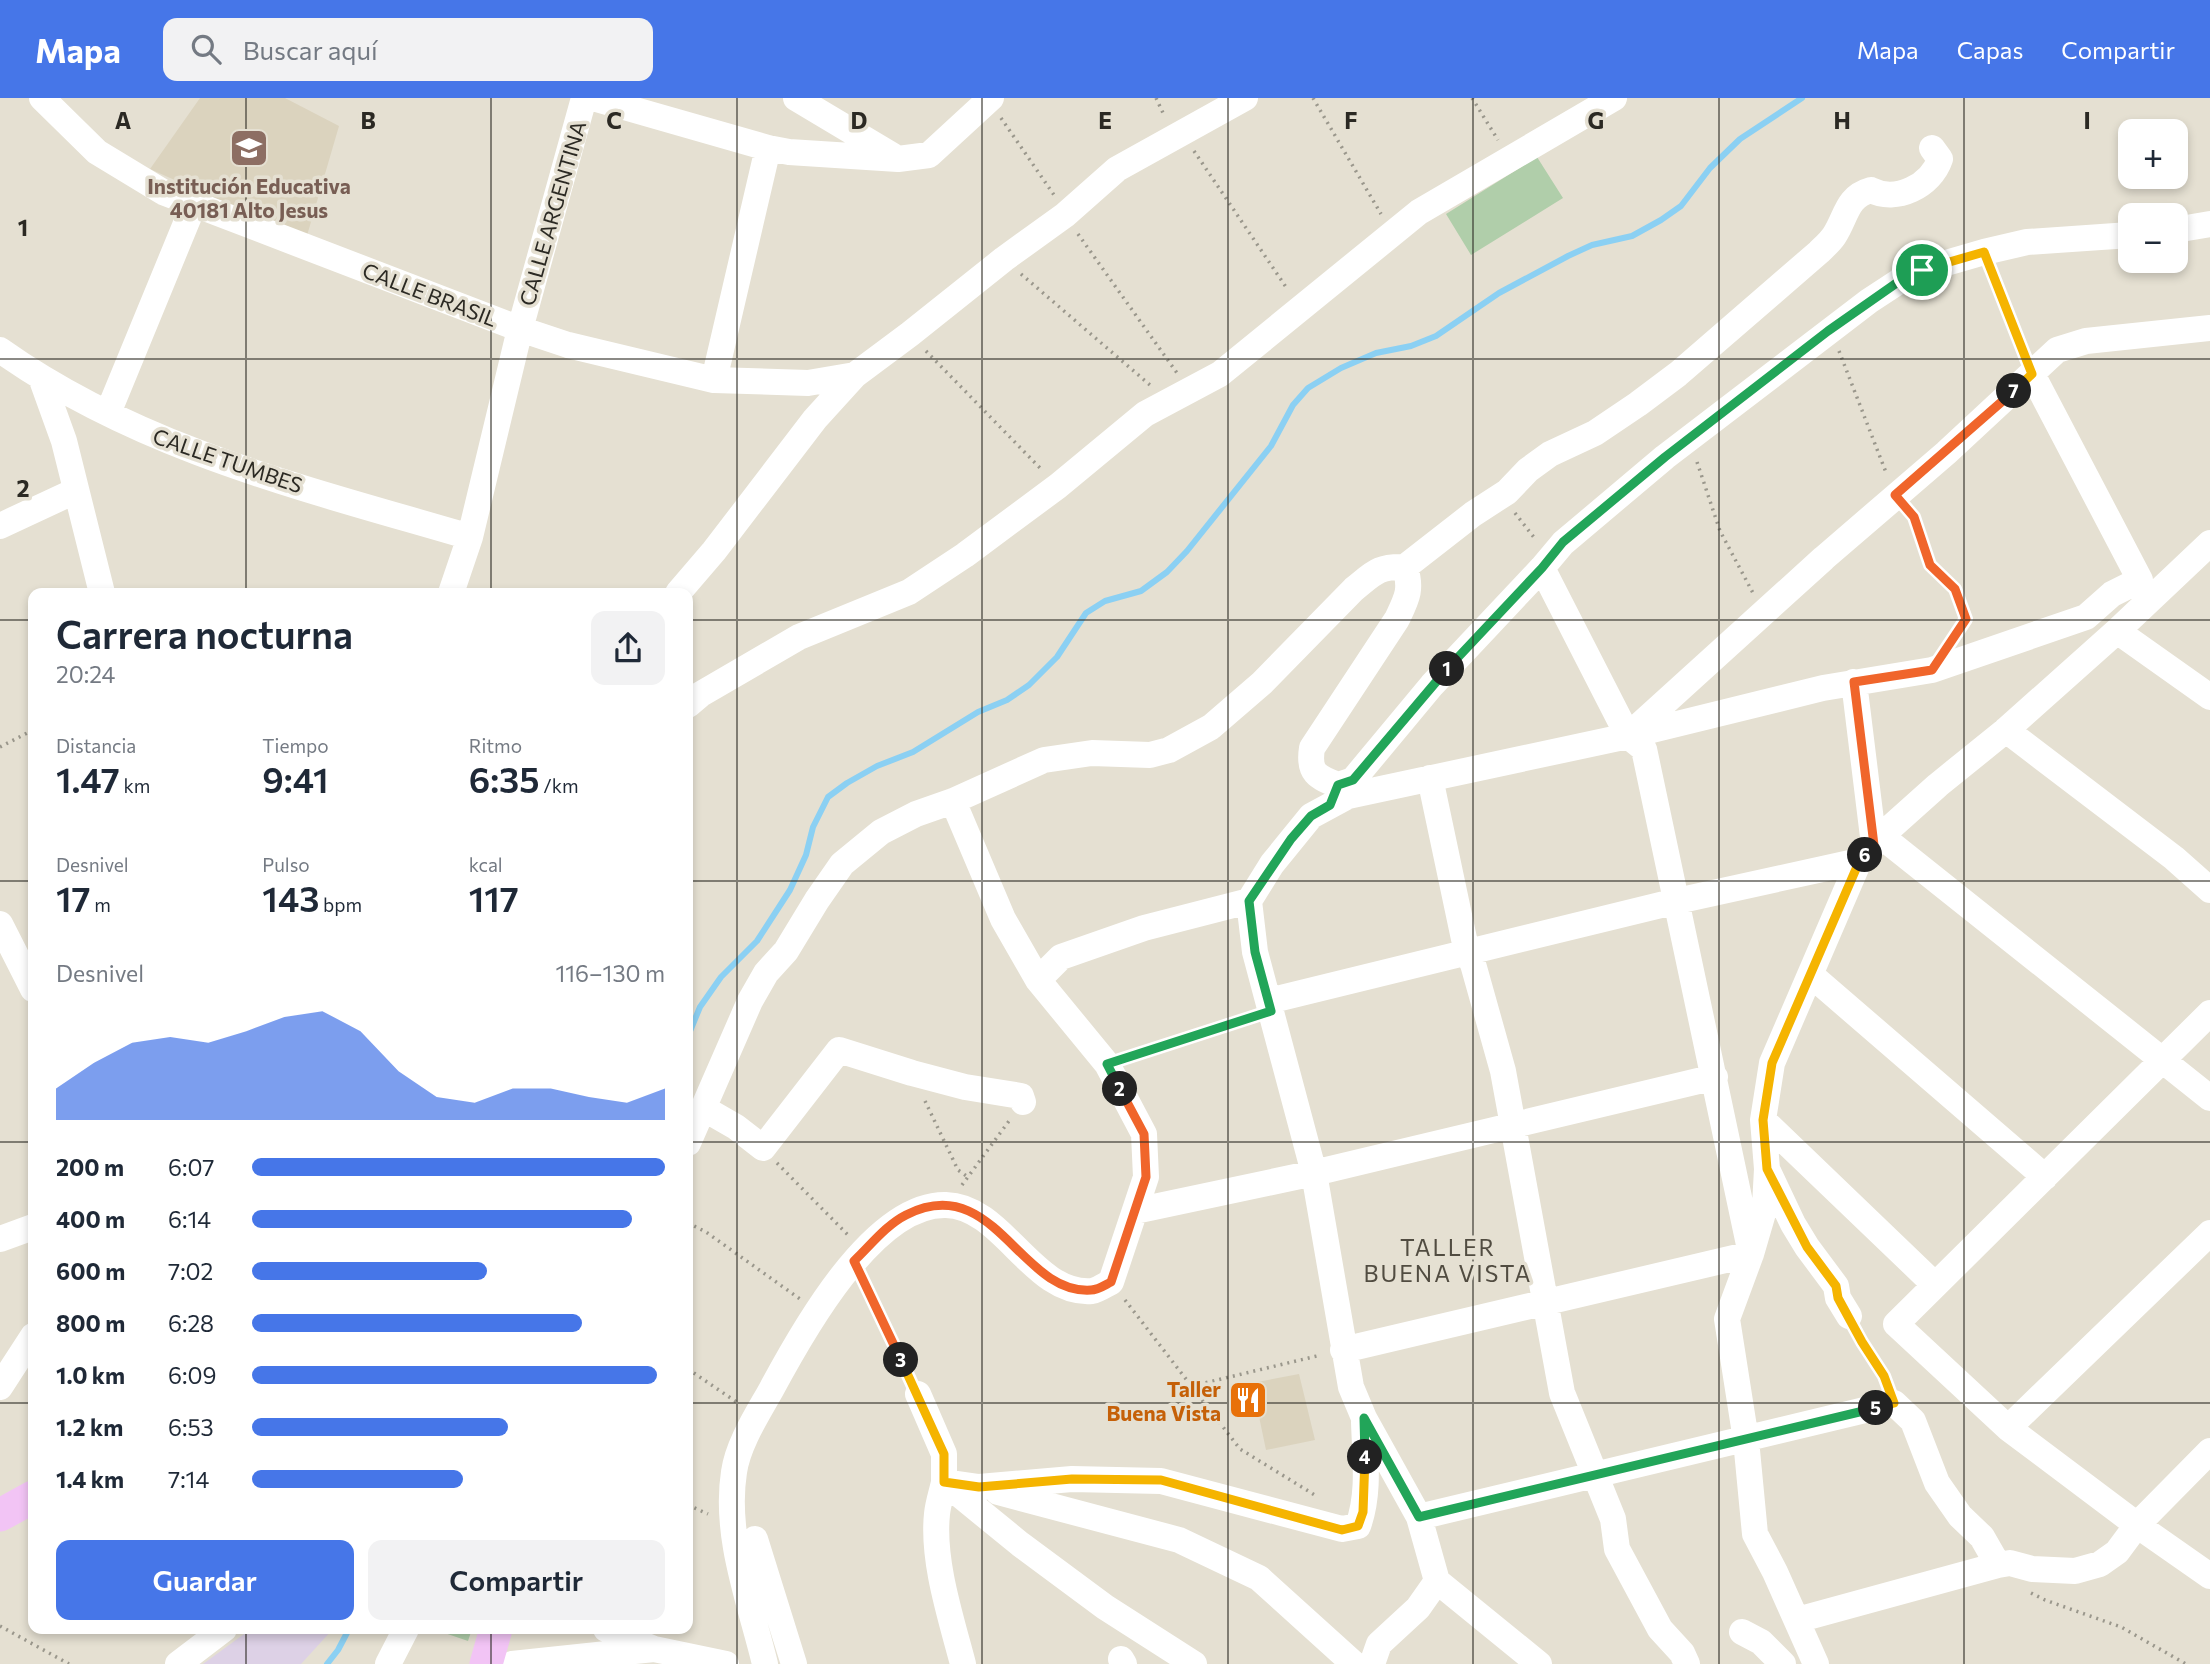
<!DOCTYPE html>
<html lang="es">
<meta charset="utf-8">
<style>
body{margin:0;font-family:Commissioner,sans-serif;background:#f2f2f3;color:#1f2937;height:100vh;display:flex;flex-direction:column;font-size:26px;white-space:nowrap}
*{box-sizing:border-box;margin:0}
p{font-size:23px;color:#747a83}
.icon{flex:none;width:38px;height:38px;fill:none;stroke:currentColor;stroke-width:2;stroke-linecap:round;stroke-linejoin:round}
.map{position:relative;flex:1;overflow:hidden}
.panel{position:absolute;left:28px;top:490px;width:665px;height:1046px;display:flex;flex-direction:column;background:#fff;border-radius:14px;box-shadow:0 4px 10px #0003}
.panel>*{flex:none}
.fabs{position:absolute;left:2118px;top:21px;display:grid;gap:14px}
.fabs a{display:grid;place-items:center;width:70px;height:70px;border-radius:14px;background:#fff;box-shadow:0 4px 10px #0003;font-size:35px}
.pin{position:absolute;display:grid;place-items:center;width:60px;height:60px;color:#fff;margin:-30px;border:4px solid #fff;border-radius:50%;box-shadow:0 2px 7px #0007}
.km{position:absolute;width:35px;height:35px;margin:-18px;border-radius:50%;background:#222;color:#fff;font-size:19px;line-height:35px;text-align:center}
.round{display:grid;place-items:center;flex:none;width:74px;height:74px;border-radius:14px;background:#f2f2f3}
.summary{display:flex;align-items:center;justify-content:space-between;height:119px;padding:0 28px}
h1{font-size:38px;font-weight:600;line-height:52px}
.figures{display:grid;grid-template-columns:repeat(3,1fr);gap:10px;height:119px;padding:7px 28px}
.figures div{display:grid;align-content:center}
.figures b{font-size:35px;font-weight:600}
.figures small{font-size:19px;font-weight:400}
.figures p{font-size:19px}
.chart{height:196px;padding:14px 28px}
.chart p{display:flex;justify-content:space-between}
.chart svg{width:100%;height:126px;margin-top:7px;fill:#4676e8;opacity:.7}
.action{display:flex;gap:14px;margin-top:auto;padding:14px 28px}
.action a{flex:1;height:80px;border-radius:14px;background:#4676e8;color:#fff;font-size:28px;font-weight:600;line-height:80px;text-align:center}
.action a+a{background:#f2f2f3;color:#1f2937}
ul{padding:0 28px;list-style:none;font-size:23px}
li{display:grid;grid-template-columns:112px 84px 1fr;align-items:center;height:52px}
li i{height:18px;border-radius:9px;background:#4676e8}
header{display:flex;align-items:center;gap:42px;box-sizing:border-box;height:98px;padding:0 35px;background:#4676e8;color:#fff}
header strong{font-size:33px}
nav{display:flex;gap:38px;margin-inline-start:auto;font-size:24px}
.search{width:490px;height:63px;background:#f2f2f3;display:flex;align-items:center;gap:18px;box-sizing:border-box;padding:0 24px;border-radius:14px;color:#747a83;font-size:26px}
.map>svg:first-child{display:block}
</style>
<header>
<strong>Mapa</strong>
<div class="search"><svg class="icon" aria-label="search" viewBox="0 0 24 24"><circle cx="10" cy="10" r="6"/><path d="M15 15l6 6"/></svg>Buscar aquí</div>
<nav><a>Mapa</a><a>Capas</a><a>Compartir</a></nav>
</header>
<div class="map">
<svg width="2210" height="1566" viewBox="0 0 2210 1566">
<rect width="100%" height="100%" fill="#e5e0d2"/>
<path fill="#dbd3be" d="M 200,0 L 285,0 L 339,28 L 306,141 L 150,71 Z
M 1299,1276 L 1315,1342 L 1266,1352 L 1252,1285 Z"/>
<path fill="#ddd1e6" d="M 251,1531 L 333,1531 L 301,1566 L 203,1566 Z"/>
<path fill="#b0ceaa" d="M 1537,59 L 1563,100 L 1471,157 L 1446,116 Z
M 433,1531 L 472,1531 L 468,1543 Z"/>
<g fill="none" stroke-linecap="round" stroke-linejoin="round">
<path stroke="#8bd0f3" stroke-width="6" d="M 688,938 L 700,909 L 721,879 L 757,843 L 790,792 L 806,757 L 813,729 L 828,699 L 847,685 L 877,668 L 913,654 L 978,614 L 1007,602 L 1029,587 L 1057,559 L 1086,515 L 1105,503 L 1141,493 L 1167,474 L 1187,453 L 1271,348 L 1293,307 L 1308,290 L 1341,270 L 1376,255 L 1411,248 L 1436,238 L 1499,195 L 1568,158 L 1592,147 L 1632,138 L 1661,122 L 1681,108 L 1710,70 L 1740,41 L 1802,0
M 327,1566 L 338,1552 L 349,1531"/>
<path stroke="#9a978c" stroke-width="3.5" stroke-dasharray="2 5" stroke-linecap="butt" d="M 1156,0 L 1164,17
M 1313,0 L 1381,116
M 1472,0 L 1498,42
M 1001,20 L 1054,97
M 1194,53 L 1288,192
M 1078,136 L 1177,275
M 1021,176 L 1150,287
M 1992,176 L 2023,253
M 926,253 L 1043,373
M 1839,253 L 1887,377
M 1697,364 L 1720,433 L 1753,495
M 1515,415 L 1536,442
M 1911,415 L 1924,443 L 1930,467 L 1955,491 L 1966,521 L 1955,538
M 0,649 L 33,632
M 1129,959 L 1248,920
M 925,1003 L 958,1072 L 968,1079
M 777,1065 L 848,1137
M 962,1087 L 1009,1023
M 688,1125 L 706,1134 L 800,1201
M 865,1188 L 907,1275
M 1125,1202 L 1240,1351 L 1318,1399
M 1858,1236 L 1886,1284
M 688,1271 L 738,1305
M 1192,1288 L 1321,1257
M 688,1407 L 708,1416
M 2031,1495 L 2045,1502 L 2121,1529 L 2186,1566
M 0,1528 L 69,1566"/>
<path stroke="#fff" stroke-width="26" d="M 42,0 L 97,54 L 163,94 L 520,231 L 568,247 L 714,282 L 808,285 L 855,277
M 593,0 L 768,50 L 789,54 L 898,61 L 929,57 L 991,0
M 796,0 L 893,58
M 2175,132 L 2210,126
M 0,252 C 141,352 307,391 470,439
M 42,282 L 64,343 L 102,495
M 714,282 L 768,50
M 108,315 L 194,106
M 0,428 L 75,393
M 1405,469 L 1473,416 L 1507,394 L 1528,372 L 1550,356 L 1595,335 L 1638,306 L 1678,276 L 1819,154 C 1824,149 1830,144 1834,138 C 1847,118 1846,99 1871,92 C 1896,105 1931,88 1940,61 L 1932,50
M 451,495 L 470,439 L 520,231 L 584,0
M 678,495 L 714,453 L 815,321 L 855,277 L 910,236 L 1004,161 L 1065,117 L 1117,71 L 1245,0
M 2117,533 L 2210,599
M 1854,584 L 1874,747
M 688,607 L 701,596 L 799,539 L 909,494 L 965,457 L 1058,388 L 1145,316 L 1220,276 L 1419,114 L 1614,0
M 2006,632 L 2174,760 L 2210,792
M 1630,636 L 1824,460 L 1946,355 L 2057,252 L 2086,243 L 2210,230
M 1430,680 L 1467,855 L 1473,866 L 1503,973 L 1562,1295 L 1613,1421 L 1617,1451 L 1660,1531 L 1682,1555 L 1687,1566
M 1881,738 L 2210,1000
M 0,826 L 33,891
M 1811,877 L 2045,1079
M 1038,882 L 1061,859 L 1144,830 L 1249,803
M 1268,903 L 1677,803 L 1859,763
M 2210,915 L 1896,1226 L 2008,1330 L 2137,1427 L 2210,1478
M 703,1010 L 736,1029 L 763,1050 L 839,952 L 912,975 L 965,989 L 1021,998 L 1023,1004
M 1763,1022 L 1935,1187
M 688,1045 L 750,903 L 766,875 L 786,853 L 817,802 L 842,766 L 881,734 L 916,716 L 953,703 L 1044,662 L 1092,655 L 1150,657 L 1169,652 L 1211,629 L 1262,585 L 1354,491 C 1374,475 1378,468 1405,469 C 1412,492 1407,500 1397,521 L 1312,650 C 1308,675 1317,679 1338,687 L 1353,682 L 1432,587 L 1542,470 L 1563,445 L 1665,359 L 1869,203 L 1898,184 L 1922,172 L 1984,154 L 2027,144 L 2130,137
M 1767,1071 L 1793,1126 L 1807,1149 L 1836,1188 L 1838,1200 L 1849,1218
M 1135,1113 L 1314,1075 L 1715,979
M 0,1141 L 33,1129
M 1343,1252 L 1751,1156 L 1644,651 L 1628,638 L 1542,470
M 0,1289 L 33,1238
M 918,1296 L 944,1356 L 944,1384 L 1020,1446 L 1105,1509 L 1194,1566
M 2008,1330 L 2210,1135
M 998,1394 L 1179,1442 L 1259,1480 L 1354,1566
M 1419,1419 L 1894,1305 L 1913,1323 L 1937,1385 L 1960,1418 L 1982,1439 L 1998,1467
M 755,1441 L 794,1566
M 1797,1522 L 1998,1467 L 2010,1465 L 2032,1471 L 2075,1473 L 2100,1466 L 2117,1454 L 2137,1427 L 2210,1353
M 606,1531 L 654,1551 L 726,1566
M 1742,1534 L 1761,1544 L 1783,1566
M 1121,1561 L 1124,1566
M 178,1566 L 224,1531
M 388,1566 L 406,1531
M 512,1566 L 654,1551
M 765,1566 C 750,1504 724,1438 734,1374 C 738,1346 757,1317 771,1292 C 801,1236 873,1105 946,1107 C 1003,1108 1033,1198 1092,1193 C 1098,1192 1105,1187 1111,1184 L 1146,1079 L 1144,1036 L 1107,966 L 1038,882 L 1003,821 L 953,703
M 963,1566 C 951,1520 932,1463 937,1416 C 938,1405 942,1394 944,1384 L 979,1389 L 1072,1381 L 1161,1383 L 1342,1431 L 1358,1428 C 1370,1395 1365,1359 1364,1324
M 1372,1566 L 1379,1546 L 1418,1510 L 1437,1483
M 1539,1566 L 1437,1483 L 1419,1419 L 1364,1320 L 1351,1289 L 1314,1075 L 1255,854 L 1249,803 L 1272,766 L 1311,718 L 1348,698 L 1628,638 L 1823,590 L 1932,572 L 2086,519 L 2112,496 L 2140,482 L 2032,276
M 1816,1566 L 1775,1474 L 1755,1436 L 1746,1342 L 1727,1221 L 1751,1156 L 1765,1108 L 1767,1071 L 1763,1022 L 1772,965 L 1859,763 L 1881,738 L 1938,687 L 2006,632 L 2117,533 L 2210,445"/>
<path stroke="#f2c4f5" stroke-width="33" d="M 0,1417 L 33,1399
M 486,1566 L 496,1531"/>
</g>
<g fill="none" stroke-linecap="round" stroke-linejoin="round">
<defs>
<path id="split-1" d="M 1447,571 L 1542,470 L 1563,444 L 1665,359 L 1828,233 L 1898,184 L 1922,172"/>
<path id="split-2" d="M 1120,991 L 1107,966 L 1271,913 L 1255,854 L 1249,803 L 1291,741 L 1311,718 L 1330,707 L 1338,687 L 1353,682 L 1447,571"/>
<path id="split-3" d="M 901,1262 L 854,1163 C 870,1148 886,1127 906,1117 C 994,1072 1020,1197 1091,1192 C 1098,1192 1105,1187 1111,1184 L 1146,1079 L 1144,1036 L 1120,991"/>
<path id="split-4" d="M 901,1262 L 944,1356 L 944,1384 L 979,1389 L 1072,1381 L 1161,1382 L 1342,1432 L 1358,1428 L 1363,1414 L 1365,1359"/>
<path id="split-5" d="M 1365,1359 L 1364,1320 L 1419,1419 L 1876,1310"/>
<path id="split-6" d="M 1865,757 L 1859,764 L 1772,965 L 1763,1022 L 1767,1071 L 1807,1149 L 1836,1188 L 1838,1200 L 1862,1244 L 1884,1278 L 1894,1305 L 1876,1310"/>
<path id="split-7" d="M 1865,757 L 1874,747 L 1854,584 L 1932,572 L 1966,521 L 1955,491 L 1930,467 L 1914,419 L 1895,397 L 2014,293"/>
<path id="split-8" d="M 1922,172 L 1984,154 L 2032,276 L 2014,293"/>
</defs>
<use href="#split-1" stroke="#fff" stroke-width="14"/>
<use href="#split-2" stroke="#fff" stroke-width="14"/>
<use href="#split-3" stroke="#fff" stroke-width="14"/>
<use href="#split-4" stroke="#fff" stroke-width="14"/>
<use href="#split-5" stroke="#fff" stroke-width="14"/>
<use href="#split-6" stroke="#fff" stroke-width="14"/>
<use href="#split-7" stroke="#fff" stroke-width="14"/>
<use href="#split-8" stroke="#fff" stroke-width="14"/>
<use href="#split-1" stroke="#22a559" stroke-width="9"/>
<use href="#split-2" stroke="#22a559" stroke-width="9"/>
<use href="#split-3" stroke="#f0652b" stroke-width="9"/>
<use href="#split-4" stroke="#f5b400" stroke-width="9"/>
<use href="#split-5" stroke="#22a559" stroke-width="9"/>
<use href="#split-6" stroke="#f5b400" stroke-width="9"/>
<use href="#split-7" stroke="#f0652b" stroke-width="9"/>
<use href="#split-8" stroke="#f5b400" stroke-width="9"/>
</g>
<path fill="none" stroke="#2b2923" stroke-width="2" stroke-opacity="0.55" d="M 246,0 L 246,495M 491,0 L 491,495M 737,0 L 737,1566M 982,0 L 982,1566M 1228,0 L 1228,1566M 1473,0 L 1473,1566M 1719,0 L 1719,1566M 1964,0 L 1964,1566M 0,261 L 2210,261M 0,522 L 33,522M 688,522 L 2210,522M 0,783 L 33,783M 688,783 L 2210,783M 0,1044 L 33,1044M 688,1044 L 2210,1044M 0,1305 L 33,1305M 688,1305 L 2210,1305M 246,1531 L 246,1566M 491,1531 L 491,1566"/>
<defs>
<symbol id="school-square" viewBox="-11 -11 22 22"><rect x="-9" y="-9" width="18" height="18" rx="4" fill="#8d6e63" stroke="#e5e0d2"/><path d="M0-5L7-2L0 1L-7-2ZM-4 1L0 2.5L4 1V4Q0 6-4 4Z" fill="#fff"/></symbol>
<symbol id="restaurant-square" viewBox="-11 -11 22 22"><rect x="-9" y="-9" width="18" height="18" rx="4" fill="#e8710a" stroke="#e5e0d2"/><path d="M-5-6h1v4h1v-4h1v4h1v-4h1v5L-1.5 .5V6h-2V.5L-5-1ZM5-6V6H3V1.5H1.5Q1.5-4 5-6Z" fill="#fff"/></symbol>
</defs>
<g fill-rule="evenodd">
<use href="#school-square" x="227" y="28" width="44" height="44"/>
<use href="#restaurant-square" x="1226" y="1280" width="44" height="44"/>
</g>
<g text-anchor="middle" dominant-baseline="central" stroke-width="7" stroke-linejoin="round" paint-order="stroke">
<g font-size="21" font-weight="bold" fill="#785e54" stroke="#e5e0d2">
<text x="249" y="87">Institución Educativa<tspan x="249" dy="24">40181 Alto Jesus</tspan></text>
</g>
<g font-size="21" fill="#2b2923" stroke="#e5e0d2">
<text transform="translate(552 115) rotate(-74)">CALLE ARGENTINA</text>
<text transform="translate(430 196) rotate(21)">CALLE BRASIL</text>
<text transform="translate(228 362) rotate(19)">CALLE TUMBES</text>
</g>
<g font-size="21" font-weight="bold" fill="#c56008" stroke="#e5e0d2" text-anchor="end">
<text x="1221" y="1290">Taller<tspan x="1221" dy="24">Buena Vista</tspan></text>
</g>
<g font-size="23" letter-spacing="2" fill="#514c41" stroke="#e5e0d2">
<text x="1448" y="1149">TALLER<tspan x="1448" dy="26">BUENA VISTA</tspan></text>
</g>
</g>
<g font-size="23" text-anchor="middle" font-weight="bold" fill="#2b2923" stroke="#e5e0d2" stroke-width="7" stroke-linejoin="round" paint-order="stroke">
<text x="123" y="31">A</text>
<text x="368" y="31">B</text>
<text x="614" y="31">C</text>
<text x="859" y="31">D</text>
<text x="1105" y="31">E</text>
<text x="1351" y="31">F</text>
<text x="1596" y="31">G</text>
<text x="1842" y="31">H</text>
<text x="2087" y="31">I</text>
<text x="23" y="138">1</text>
<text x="23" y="399">2</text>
</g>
</svg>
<div class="fabs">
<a>+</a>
<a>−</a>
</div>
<div class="pin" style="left:1922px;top:172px;background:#1e9e55"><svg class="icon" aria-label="arrive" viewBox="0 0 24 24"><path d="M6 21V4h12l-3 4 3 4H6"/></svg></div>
<b class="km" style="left:1447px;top:571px">1</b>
<b class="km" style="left:1120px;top:991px">2</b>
<b class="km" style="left:901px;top:1262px">3</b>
<b class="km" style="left:1365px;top:1359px">4</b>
<b class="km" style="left:1876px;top:1310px">5</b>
<b class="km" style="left:1865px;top:757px">6</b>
<b class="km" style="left:2014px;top:293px">7</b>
<section class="panel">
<div class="summary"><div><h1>Carrera nocturna</h1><p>20:24</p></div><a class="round"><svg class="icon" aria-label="share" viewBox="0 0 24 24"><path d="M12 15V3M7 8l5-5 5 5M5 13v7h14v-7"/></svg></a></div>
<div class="figures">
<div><p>Distancia</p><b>1.47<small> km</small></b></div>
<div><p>Tiempo</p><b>9:41</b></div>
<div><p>Ritmo</p><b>6:35<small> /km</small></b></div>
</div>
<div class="figures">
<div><p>Desnivel</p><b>17<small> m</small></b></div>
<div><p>Pulso</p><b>143<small> bpm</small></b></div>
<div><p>kcal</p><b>117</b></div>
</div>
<div class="chart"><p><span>Desnivel</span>116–130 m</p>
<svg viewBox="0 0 160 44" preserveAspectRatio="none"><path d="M0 44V33L10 24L20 17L30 15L40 17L50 13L60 8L70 6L80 13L90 27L100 36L110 38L120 33L130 33L140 36L150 38L160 33V44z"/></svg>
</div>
<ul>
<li><b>200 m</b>6:07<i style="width:100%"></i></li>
<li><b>400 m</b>6:14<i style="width:92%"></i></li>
<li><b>600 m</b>7:02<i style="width:57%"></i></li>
<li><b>800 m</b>6:28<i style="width:80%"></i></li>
<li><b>1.0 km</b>6:09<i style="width:98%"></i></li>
<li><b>1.2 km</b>6:53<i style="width:62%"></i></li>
<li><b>1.4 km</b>7:14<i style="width:51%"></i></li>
</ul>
<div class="action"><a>Guardar</a><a>Compartir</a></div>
</section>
</div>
